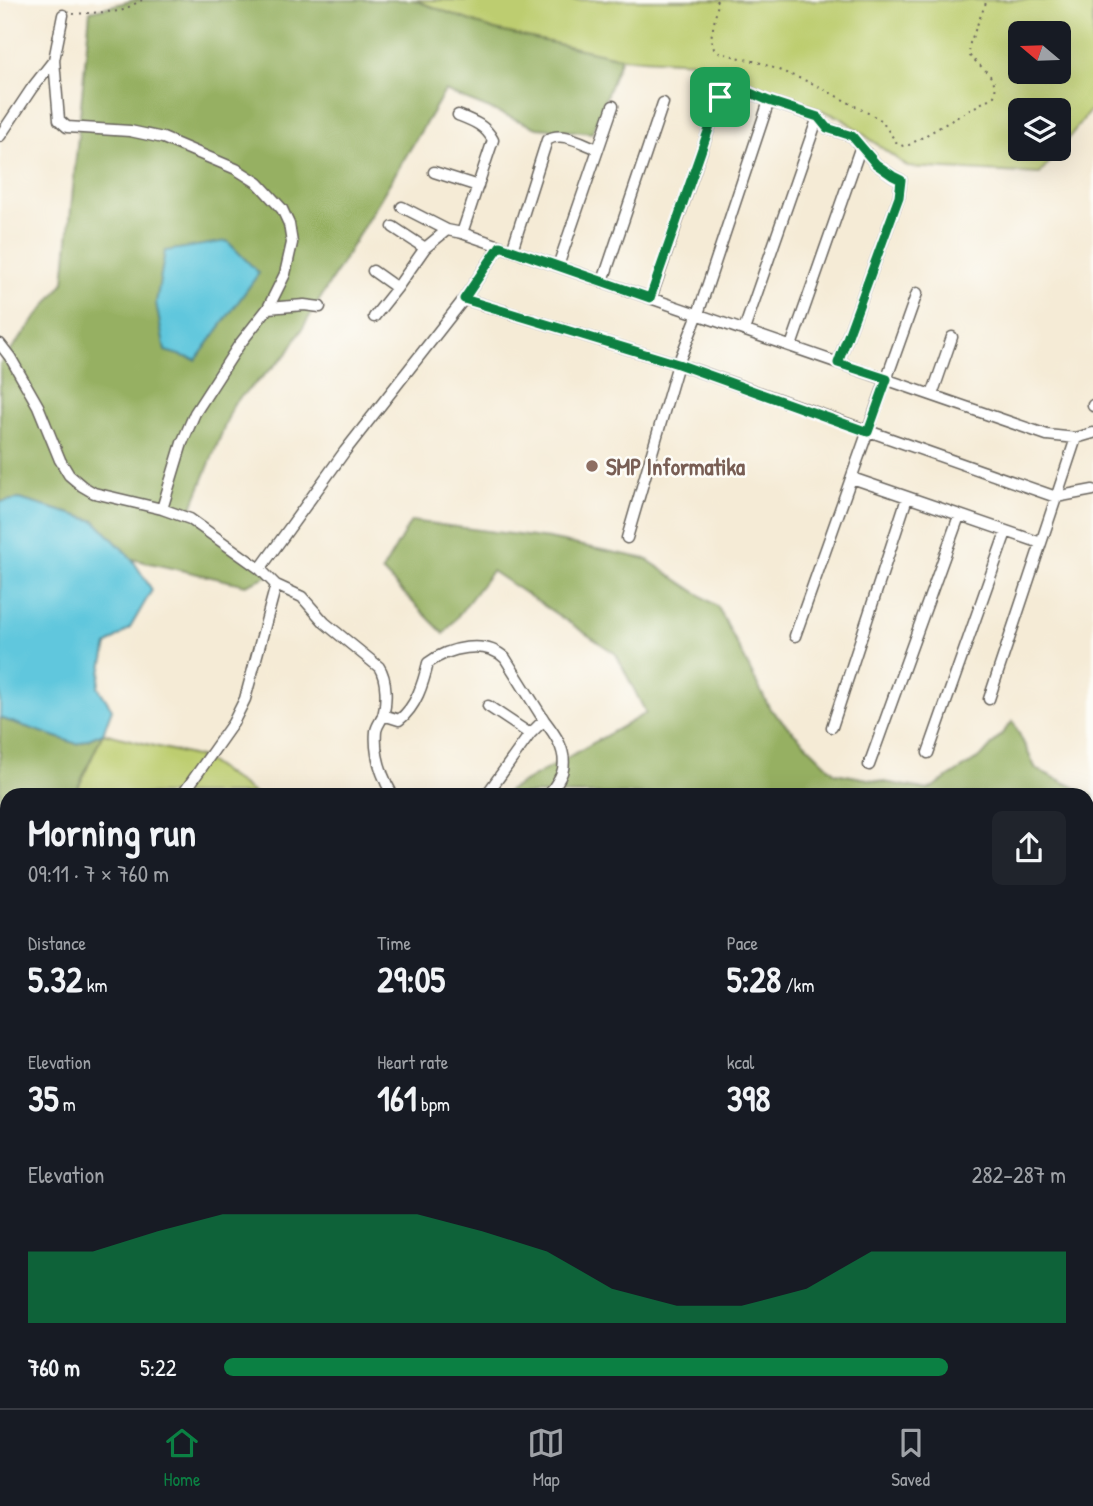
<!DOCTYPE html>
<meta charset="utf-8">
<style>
body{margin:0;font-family:"Patrick Hand",sans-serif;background:#20242c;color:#f1f3f6;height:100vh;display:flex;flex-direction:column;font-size:26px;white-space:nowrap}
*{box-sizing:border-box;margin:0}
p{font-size:23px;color:#9ea1a6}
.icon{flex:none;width:38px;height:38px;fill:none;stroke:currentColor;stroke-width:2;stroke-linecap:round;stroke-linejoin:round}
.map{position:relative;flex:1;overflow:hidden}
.details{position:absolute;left:0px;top:788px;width:1094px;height:621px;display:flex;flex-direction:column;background:#171b24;border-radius:21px 21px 0 0;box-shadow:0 7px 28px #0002}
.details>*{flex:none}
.needle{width:46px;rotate:289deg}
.controls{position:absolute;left:1008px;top:21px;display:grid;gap:14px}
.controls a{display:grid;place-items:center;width:63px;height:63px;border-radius:10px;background:#171b24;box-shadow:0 7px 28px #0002;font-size:35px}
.pin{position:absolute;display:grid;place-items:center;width:60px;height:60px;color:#fff;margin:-30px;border-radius:14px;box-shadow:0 4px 10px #0006}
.round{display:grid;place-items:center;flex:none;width:74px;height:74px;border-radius:10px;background:#20242c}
.summary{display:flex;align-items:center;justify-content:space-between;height:119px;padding:0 28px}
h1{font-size:38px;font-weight:700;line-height:52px}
.stats{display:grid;grid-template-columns:repeat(3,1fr);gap:10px;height:119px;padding:7px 28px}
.stats div{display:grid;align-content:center}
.stats b{font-size:35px;font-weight:700}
.stats small{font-size:19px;font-weight:400}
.stats p{font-size:19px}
.chart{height:196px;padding:14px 28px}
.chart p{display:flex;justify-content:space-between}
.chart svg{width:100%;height:126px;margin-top:7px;fill:#0b8043;opacity:.7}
ul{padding:0 28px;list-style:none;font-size:23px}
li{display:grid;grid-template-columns:112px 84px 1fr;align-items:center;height:52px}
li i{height:18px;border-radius:9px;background:#0b8043}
.dock{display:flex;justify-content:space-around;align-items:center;height:98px;border-top:2px solid #363941;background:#171b24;font-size:19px;color:#9ea1a6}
.dock a{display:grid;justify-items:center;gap:4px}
.dock .selected{color:#0b8043}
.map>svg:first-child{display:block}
</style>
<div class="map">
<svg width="1093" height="1408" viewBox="0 0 1093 1408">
<rect width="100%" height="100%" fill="#fdfcf7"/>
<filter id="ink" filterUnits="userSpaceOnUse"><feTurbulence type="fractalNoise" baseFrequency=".0143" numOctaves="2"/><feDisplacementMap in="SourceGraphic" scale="14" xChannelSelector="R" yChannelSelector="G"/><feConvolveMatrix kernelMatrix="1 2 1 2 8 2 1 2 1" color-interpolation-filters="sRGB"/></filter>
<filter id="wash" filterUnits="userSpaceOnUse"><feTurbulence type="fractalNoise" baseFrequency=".00686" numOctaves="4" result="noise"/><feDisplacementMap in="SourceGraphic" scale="28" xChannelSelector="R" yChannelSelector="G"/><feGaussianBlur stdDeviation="1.57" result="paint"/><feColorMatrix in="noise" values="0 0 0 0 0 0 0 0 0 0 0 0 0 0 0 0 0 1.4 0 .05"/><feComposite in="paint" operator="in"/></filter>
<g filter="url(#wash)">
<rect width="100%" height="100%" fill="#f5ebd6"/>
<path fill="#bdcd70" stroke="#6c7446" stroke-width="2" fill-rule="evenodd" d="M 414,0 L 1093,0 L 1093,107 L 1040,174 L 908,167 L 841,118 L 697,62 L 621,58 L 494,30 ZM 1020,33 L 1059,33 L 1059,72 L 1020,72 ZM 1020,110 L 1059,110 L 1059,149 L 1020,149 Z
M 103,733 L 203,758 L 255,794 L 75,794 Z
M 7,927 L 7,1219 L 0,1217 L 0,936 Z"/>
<path fill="#96b062" stroke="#59663f" stroke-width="2" d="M 135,0 L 414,0 L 495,30 L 621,58 L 592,133 L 537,128 L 445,91 L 287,354 L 234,403 L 190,512 L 272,574 L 246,585 L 132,559 L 95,521 L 19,499 L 0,502 L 0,364 L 64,282 L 90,11 Z
M 411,521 L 549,539 L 646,559 L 718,607 L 770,709 L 835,773 L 928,790 L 982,756 L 1013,721 L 1036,769 L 1093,796 L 1093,834 L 1087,823 L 1087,794 L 506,794 L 508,791 L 646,713 L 616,654 L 492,571 L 444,634 L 382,571 Z
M 0,718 L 77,744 L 103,733 L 75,794 L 7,794 L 7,927 L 0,936 Z
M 206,1402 L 872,1402 L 870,1408 L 203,1408 Z"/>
<path fill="#60c7dd" stroke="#3e727c" stroke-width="2" d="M 227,241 L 259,273 L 196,360 L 165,351 L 156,303 L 165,251 Z
M 19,499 L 95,521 L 132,559 L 152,590 L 130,628 L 107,645 L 98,687 L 112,709 L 103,733 L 77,744 L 0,718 L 0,502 Z"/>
<g id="blocks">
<path fill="#d5a376" d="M 1087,813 L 1093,822 L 1093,842 L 1087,846 Z
M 1090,867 L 1093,870 L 1093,891 L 1087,896 L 1087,869 Z
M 1093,897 L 1093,923 L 1090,930 L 1087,928 L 1087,911 Z
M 1092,943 L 1093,1008 L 1088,1028 L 1087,963 Z
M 1087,1317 L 1093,1319 L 1093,1338 L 1087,1357 Z
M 1093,1368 L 1093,1408 L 1078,1408 L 1081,1402 L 1087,1402 L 1087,1384 Z
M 888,1402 L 928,1402 L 942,1408 L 901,1408 Z
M 1053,1402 L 1074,1402 L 1072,1408 L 1051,1408 Z"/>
</g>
</g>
<g filter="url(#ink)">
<use href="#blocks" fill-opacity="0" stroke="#68645d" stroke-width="2"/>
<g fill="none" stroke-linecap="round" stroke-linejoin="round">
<defs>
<path id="service" d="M 968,1402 L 990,1408"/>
<path id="minor" d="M 63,15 L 54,60 L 59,120 L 67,127 L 130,131 L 163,138 L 236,169 L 258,183 L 282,209 L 289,224 L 292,243 L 285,274 L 268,308 L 239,345 L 195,413 L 182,443 L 162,509
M 458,115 C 473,121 485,125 493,140 L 462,233
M 0,136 L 32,88 L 54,60
M 434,172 L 478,186
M 402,207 L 447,230
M 393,227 L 425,248
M 512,250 L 547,140 C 562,130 583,144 598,149
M 558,266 L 613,106
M 373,271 L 397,288
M 603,281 L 663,103
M 651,298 L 720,97 L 725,88 L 737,87 L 769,101 L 818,117 L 827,128 L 852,136 L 876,164 L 893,176 L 901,180 L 899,197 L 838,363
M 464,299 L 500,246
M 268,308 L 304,305 L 320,307
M 374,317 L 397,288 L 425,248 L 447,230 L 462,233 L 1047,435 L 1076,438 L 1093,433
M 744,330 L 818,117
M 0,344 L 10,357 L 38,406 L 60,460 L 69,475 L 82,486 L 94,493 L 162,509 L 190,519 L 260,569 L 276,585 L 302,597 L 325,623 L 379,667 C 387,679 387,702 383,716 C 381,721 377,725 376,731 C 374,754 381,775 392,794
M 791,346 L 861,146
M 932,395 L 952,337
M 1093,405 L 1093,406
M 852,478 L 1041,543
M 627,538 L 678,364 L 698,314 L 769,101
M 260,569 L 345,451 L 464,299 L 678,364 L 1056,497 L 1093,490
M 795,636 L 917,293
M 989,699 L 1076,438
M 488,706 L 530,734
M 383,715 L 399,720 C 416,707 423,684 428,663 C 448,648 485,639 505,658 L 544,720
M 832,727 L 907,498
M 928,753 L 1006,532
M 869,765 L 959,516
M 183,794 L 233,723 L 245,699 L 276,585
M 487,794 L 530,734 L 544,720 C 554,733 567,750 563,769 C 562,776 556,784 552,790
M 0,986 L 7,983
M 1087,1042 L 1093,1044"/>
</defs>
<use href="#service" stroke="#68645d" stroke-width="8"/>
<use href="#minor" stroke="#68645d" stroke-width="13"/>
<path stroke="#68645d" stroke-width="2" stroke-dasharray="2 5" stroke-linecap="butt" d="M 716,0 L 718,3 L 711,38 L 714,49 L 721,53 L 761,63 L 814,84 L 881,120 L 896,142 L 903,146 L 909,145 L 994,96 C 1001,79 979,66 969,55 L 970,43 L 987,0
M 73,14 L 121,11 L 142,0"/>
<use href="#service" stroke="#fff" stroke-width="5"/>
<use href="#minor" stroke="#fff" stroke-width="10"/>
</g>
</g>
<g fill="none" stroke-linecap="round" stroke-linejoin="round" filter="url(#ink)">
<defs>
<path id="route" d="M 737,87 L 769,101 L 818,117 L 827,128 L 852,136 L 876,164 L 893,176 L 901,180 L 899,197 L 838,363 L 887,379 L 868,432 L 678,364 L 464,299 L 500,246 L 650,298 L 720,97 L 725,88 Z"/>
</defs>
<use href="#route" stroke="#fff" stroke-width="14"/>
<use href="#route" stroke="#0b8043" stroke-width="9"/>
</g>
<circle fill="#8d6e63" stroke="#fdfcf7" stroke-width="2.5" cx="592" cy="466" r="7"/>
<g text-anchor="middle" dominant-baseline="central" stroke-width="5" stroke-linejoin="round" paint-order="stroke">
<g font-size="23" font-weight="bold" fill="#785e54" stroke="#fdfcf7" text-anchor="start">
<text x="606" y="466">SMP Informatika</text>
</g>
</g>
</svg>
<div class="controls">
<a><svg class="needle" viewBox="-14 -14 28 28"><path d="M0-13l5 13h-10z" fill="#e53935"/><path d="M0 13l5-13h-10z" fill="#9ea1a6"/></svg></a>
<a><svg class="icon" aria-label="layers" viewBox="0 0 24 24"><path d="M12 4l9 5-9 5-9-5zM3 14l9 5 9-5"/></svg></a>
</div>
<div class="pin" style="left:720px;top:97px;background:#1e9e55"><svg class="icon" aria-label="arrive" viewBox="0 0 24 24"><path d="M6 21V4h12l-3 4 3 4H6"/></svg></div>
<section class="details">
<div class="summary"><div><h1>Morning run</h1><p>09:11 · 7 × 760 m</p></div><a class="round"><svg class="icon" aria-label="share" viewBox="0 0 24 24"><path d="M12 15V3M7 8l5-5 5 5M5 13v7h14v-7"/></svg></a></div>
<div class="stats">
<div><p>Distance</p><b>5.32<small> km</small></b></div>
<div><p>Time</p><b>29:05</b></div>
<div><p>Pace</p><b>5:28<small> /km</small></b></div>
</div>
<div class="stats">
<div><p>Elevation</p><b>35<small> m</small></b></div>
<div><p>Heart rate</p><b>161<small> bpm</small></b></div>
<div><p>kcal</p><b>398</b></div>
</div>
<div class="chart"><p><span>Elevation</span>282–287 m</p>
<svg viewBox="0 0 160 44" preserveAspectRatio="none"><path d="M0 44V19L10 19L20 12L30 6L40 6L50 6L60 6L70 12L80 19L90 32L100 38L110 38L120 32L130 19L140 19L150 19L160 19V44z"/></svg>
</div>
<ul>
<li><b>760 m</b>5:22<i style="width:86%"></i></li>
</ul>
</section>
</div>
<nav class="dock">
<a class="selected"><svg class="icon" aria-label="home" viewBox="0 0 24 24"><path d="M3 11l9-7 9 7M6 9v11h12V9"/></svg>Home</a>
<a><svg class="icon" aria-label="map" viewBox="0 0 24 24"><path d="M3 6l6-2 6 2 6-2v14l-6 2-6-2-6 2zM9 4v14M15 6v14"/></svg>Map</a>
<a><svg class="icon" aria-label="saved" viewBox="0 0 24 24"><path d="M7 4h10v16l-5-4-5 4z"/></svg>Saved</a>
</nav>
